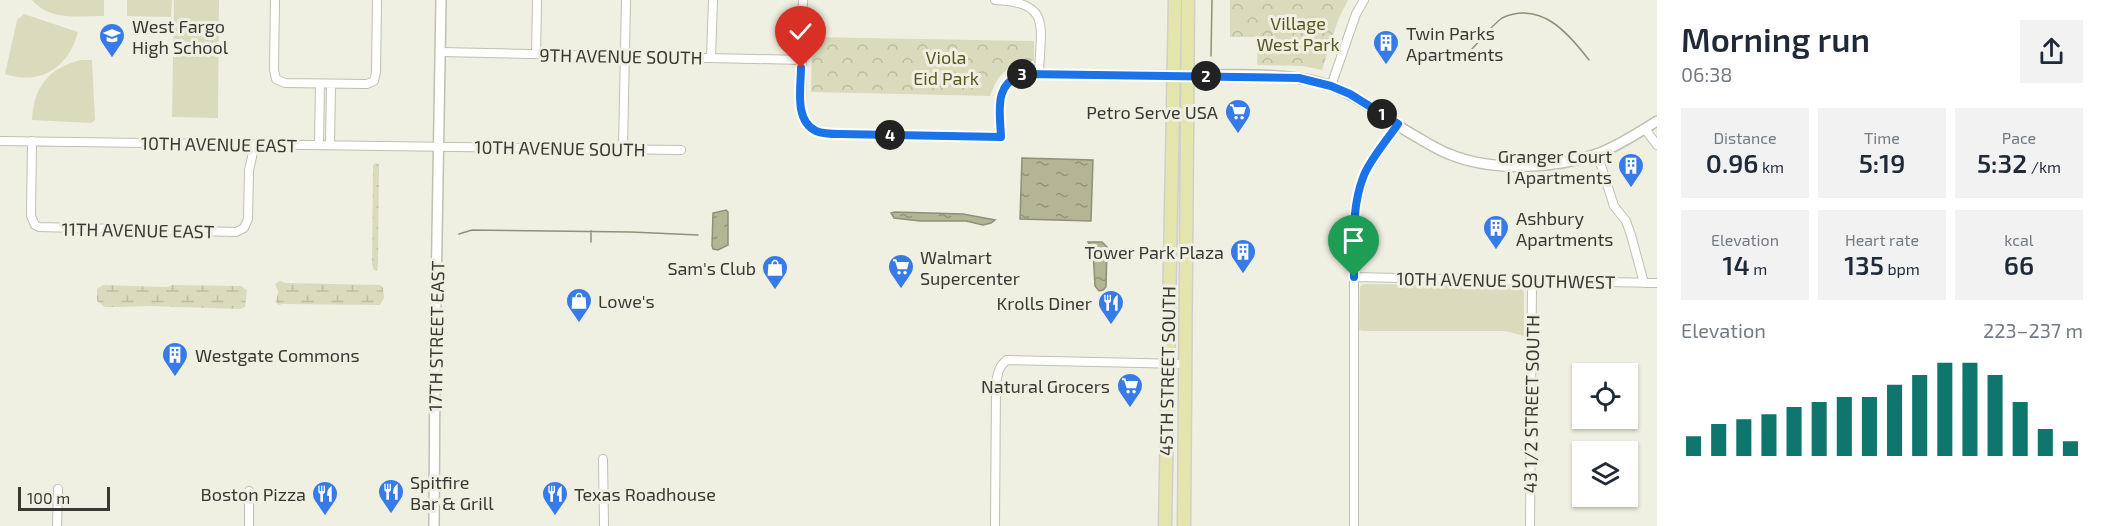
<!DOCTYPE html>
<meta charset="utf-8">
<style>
body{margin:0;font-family:"Exo 2",sans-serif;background:#f2f2f3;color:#1f2937;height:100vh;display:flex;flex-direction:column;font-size:22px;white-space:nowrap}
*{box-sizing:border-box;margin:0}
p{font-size:20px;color:#747a83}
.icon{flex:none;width:33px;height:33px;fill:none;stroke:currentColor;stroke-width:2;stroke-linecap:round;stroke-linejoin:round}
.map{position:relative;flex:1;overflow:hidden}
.drawer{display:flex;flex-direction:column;background:#fff;width:450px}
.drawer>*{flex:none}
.tools{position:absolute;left:1572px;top:363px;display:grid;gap:12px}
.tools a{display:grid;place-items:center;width:66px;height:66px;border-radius:0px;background:#fff;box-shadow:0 2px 4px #0004;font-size:30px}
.scale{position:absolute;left:18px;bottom:15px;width:92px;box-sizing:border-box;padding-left:6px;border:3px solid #393934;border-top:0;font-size:16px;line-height:21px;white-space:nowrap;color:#393934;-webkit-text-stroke:4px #f0f0e2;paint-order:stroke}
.pin{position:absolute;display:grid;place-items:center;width:51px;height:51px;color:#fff;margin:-62px -26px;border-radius:50% 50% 50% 0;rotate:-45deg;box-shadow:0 0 6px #0007}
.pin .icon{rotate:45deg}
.km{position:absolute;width:30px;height:30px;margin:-15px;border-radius:50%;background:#222;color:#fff;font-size:16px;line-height:30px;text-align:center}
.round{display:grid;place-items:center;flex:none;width:63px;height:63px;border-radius:0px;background:#f2f2f3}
.head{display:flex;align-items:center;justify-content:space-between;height:102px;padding:0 24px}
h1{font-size:33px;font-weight:600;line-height:45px}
.stats{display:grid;grid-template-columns:repeat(3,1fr);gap:9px;height:102px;padding:6px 24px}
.stats div{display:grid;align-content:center;border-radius:0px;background:#f2f2f3;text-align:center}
.stats b{font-size:26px;font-weight:600}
.stats small{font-size:16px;font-weight:400}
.stats p{font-size:16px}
.chart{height:168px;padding:12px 24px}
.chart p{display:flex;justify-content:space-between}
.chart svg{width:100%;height:108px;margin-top:6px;stroke:#0f766e;stroke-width:6}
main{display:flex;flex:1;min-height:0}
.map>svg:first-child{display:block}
</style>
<main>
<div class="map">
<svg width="1657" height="526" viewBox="0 0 1657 526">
<defs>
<pattern id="forest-crowns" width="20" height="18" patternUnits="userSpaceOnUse" patternTransform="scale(1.5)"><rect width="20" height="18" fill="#dadbbd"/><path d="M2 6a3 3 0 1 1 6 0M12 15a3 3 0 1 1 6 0" fill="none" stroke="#bcbda3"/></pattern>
<pattern id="wetland-marsh" width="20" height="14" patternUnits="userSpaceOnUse" patternTransform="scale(1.5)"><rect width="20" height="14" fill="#dadbbd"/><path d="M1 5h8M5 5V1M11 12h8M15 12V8" fill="none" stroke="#bcbda3"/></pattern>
<pattern id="water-ripples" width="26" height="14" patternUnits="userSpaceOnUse" patternTransform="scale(1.5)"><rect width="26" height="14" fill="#b3b595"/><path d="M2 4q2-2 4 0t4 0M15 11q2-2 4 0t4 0" fill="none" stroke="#93947a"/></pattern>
</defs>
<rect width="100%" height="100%" fill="#f0f0e2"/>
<path fill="#dadbbd" d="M 32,0 L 104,0 L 104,16 C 78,16 50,21 32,0 Z
M 127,0 L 172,0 L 171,17 L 127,16 Z
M 174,0 L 219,0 L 218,118 L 172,117 Z
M 24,14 L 78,32 C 69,67 41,86 5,74 L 17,20 Z
M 80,60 L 92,60 L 95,120 L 91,123 L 32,120 C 34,86 48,69 80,60 Z
M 1366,284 L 1519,286 L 1524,292 L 1524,336 L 1505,331 L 1363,331 L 1359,330 L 1360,288 L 1361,285 Z"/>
<path fill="url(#forest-crowns)" d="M 1230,0 L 1348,0 L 1338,20 L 1322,70 L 1303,66 L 1257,65 L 1258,37 L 1230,37 Z
M 812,37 L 1034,41 L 1034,61 C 1010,62 997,74 990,96 L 811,92 Z"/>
<path fill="url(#wetland-marsh)" d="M 376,163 L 379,165 L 378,264 L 377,271 L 374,270 L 372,264 L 373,165 Z
M 280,281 L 286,283 L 380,285 L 383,288 L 384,298 L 380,305 L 282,304 L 279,305 L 276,303 L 278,291 L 275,284 Z
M 103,285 L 166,287 L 173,285 L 241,286 L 247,290 L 245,307 L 240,309 L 149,306 L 121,307 L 105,307 L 97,301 L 97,289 Z"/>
<path fill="url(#water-ripples)" stroke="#8e9078" stroke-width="1.5" d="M 1022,158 L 1093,160 L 1091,221 L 1020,219 Z
M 726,210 L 728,212 L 728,245 L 718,250 L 713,249 L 712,246 L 713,213 Z
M 895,212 L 963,214 L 995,220 L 991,223 L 983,225 L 966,221 L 920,221 L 894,218 L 891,213 Z
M 1088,242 L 1102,242 L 1107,247 L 1106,287 L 1103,290 L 1099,291 L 1095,286 L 1093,250 Z"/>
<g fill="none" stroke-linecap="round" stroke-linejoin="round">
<path stroke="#8e9078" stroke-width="1.5" d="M 1470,51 C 1480,41 1490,27 1502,18 C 1541,0 1569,34 1589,60
M 1211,56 L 1212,0
M 591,231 L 591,242
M 459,234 L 472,230 L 631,232 L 698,235"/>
<defs>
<path id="minor" d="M 275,0 L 274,70 L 276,79 L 285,83 L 367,84 L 374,81 L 376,72 L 377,0
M 803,0 L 801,112 C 805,123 811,129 822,133 L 1001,137 C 1000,101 993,75 1039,74 L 1172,75
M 995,0 C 1053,2 1040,28 1039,74
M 440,52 L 802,60
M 536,54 L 537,0
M 711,58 L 713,0
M 1331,86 L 1356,14 L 1364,0
M 1645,129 L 1657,145
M 0,141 L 681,150
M 32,141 L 31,216 L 35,225 L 39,227 L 236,232 L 244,228 L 248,219 L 249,170 L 255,144
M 319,145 L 320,84
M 330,145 L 331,84
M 623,149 L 626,0
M 1597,153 L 1614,206 L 1626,221 L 1631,235 L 1644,283
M 1354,277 L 1657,283
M 603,459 L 604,526
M 249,491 L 249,526
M 57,526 L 58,489
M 995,526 L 996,384 C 998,373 998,367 1007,360 L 1185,364
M 1354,526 L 1354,214 L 1365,173 L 1398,124
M 1530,526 L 1532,281"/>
<path id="tertiary" d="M 1172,75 C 1218,76 1290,70 1331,86 C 1362,98 1388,121 1417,137 C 1427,143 1438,150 1449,154 C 1492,172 1554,169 1597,154 C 1618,146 1638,133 1657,121
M 434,526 L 435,355 L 441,0"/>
<path id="primary" d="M 1165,526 L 1175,0
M 1184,526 L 1188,0"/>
</defs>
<use href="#minor" stroke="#bfc0b2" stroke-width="10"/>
<use href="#tertiary" stroke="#bfc0b2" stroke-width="12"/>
<use href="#primary" stroke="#cfcfce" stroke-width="15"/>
<use href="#minor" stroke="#fff" stroke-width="8"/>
<use href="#tertiary" stroke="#fff" stroke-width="9"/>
<use href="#primary" stroke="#e4e5ac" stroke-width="12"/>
</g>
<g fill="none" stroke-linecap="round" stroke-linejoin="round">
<defs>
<path id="route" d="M 801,68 C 801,87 794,121 816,131 C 823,134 832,134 840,134 L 1001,137 C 1000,111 993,83 1024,74 L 1299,78 L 1331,86 L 1350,94 L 1398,124 C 1387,140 1372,157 1364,175 C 1351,207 1354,243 1354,277"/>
</defs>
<use href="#route" stroke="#fff" stroke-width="12"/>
<use href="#route" stroke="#1a73e8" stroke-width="8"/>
</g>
<defs>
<symbol id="school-pin" viewBox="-11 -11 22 30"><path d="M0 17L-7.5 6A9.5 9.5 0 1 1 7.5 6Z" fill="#367be8" stroke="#f0f0e2"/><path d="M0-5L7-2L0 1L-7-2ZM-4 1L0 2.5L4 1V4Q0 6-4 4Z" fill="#fff"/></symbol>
<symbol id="building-pin" viewBox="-11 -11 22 30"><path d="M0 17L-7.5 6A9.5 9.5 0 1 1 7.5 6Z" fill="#367be8" stroke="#f0f0e2"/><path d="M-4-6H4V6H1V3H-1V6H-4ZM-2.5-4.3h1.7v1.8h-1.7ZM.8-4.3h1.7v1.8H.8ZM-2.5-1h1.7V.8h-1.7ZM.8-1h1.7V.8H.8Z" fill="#fff"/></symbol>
<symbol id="supermarket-pin" viewBox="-11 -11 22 30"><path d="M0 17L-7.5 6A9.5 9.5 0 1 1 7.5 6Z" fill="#367be8" stroke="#f0f0e2"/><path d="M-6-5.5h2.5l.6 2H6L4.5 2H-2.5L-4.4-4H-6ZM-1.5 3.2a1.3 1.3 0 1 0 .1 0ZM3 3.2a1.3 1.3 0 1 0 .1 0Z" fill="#fff"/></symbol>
<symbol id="shop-pin" viewBox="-11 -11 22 30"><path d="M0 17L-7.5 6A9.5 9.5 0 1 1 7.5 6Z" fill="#367be8" stroke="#f0f0e2"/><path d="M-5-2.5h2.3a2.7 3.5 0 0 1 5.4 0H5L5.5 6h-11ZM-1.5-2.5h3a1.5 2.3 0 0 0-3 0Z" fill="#fff"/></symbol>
<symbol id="restaurant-pin" viewBox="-11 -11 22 30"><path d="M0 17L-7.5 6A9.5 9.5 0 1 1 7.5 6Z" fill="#367be8" stroke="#f0f0e2"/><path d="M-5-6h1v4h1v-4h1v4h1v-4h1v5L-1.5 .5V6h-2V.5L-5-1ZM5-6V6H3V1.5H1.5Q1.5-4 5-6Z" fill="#fff"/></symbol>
</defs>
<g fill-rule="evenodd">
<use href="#school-pin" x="97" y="21" width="30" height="40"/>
<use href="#building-pin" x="1371" y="28" width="30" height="40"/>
<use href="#supermarket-pin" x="1223" y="97" width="30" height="40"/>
<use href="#building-pin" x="1616" y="151" width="30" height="40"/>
<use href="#building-pin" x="1481" y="213" width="30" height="40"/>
<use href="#building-pin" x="1228" y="237" width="30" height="40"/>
<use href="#supermarket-pin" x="886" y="252" width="30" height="40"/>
<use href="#shop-pin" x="760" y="253" width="30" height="40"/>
<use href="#shop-pin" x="564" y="286" width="30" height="40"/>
<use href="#restaurant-pin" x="1096" y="288" width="30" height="40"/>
<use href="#building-pin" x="160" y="340" width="30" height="40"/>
<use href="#supermarket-pin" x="1115" y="371" width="30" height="40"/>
<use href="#restaurant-pin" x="376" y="477" width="30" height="40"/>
<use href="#restaurant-pin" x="310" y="479" width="30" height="40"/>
<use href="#restaurant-pin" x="540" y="479" width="30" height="40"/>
</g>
<g text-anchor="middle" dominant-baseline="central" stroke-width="6" stroke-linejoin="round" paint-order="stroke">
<g font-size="18" fill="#575722" stroke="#f0f0e2">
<text x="1298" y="23">Village<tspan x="1298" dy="21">West Park</tspan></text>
<text x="946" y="57">Viola<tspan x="946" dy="21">Eid Park</tspan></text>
</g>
<g font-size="18" fill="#393934" stroke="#f0f0e2" text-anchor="start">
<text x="132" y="26">West Fargo<tspan x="132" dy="21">High School</tspan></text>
<text x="1406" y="33">Twin Parks<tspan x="1406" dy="21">Apartments</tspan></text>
<text x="1218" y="112" text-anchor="end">Petro Serve USA</text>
<text x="1612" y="156" text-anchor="end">Granger Court<tspan x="1612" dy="21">I Apartments</tspan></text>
<text x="1516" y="218">Ashbury<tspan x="1516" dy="21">Apartments</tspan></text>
<text x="1224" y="252" text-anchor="end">Tower Park Plaza</text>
<text x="920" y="257">Walmart<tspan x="920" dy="21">Supercenter</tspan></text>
<text x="756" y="268" text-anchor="end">Sam's Club</text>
<text x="598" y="301">Lowe's</text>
<text x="1092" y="303" text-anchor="end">Krolls Diner</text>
<text x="195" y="355">Westgate Commons</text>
<text x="1110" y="386" text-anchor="end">Natural Grocers</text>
<text x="410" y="482">Spitfire<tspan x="410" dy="21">Bar &amp; Grill</tspan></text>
<text x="306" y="494" text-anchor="end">Boston Pizza</text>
<text x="574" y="494">Texas Roadhouse</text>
</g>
<g font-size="18" fill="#393934" stroke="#f0f0e2">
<text transform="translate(621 56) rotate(1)">9TH AVENUE SOUTH</text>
<text transform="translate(219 144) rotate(1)">10TH AVENUE EAST</text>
<text transform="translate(560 148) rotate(1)">10TH AVENUE SOUTH</text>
<text transform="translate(138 230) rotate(1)">11TH AVENUE EAST</text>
<text transform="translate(1506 280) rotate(1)">10TH AVENUE SOUTHWEST</text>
<text transform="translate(436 336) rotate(-89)">17TH STREET EAST</text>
<text transform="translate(1167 371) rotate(-89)">45TH STREET SOUTH</text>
<text transform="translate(1531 404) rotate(-89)">43 1/2 STREET SOUTH</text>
</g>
</g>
</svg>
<div class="tools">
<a><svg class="icon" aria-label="locate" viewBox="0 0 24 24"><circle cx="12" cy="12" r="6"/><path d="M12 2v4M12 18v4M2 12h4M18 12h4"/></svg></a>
<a><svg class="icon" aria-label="layers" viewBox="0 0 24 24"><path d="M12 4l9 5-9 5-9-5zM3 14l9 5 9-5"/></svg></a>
</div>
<div class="scale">100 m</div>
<div class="pin" style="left:1354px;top:277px;background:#1e9e55"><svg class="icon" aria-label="arrive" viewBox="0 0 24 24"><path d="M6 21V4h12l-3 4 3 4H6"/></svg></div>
<div class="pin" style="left:801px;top:68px;background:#d93025"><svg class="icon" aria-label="check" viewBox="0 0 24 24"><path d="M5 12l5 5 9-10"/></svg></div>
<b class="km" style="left:1382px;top:114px">1</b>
<b class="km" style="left:1206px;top:76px">2</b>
<b class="km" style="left:1022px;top:74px">3</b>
<b class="km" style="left:890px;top:135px">4</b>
</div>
<section class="drawer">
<div class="head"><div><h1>Morning run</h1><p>06:38</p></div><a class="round"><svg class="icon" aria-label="share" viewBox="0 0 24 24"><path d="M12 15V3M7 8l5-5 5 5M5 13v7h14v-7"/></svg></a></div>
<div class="stats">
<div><p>Distance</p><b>0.96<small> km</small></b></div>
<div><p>Time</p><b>5:19</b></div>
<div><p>Pace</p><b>5:32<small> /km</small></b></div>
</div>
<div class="stats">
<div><p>Elevation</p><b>14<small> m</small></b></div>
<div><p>Heart rate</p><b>135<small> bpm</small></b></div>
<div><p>kcal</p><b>66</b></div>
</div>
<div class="chart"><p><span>Elevation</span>223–237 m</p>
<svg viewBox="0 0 160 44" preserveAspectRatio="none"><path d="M5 44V36M15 44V31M25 44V29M35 44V27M45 44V24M55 44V22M65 44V20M75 44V20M85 44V15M95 44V11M105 44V6M115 44V6M125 44V11M135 44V22M145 44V33M155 44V38"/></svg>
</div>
</section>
</main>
